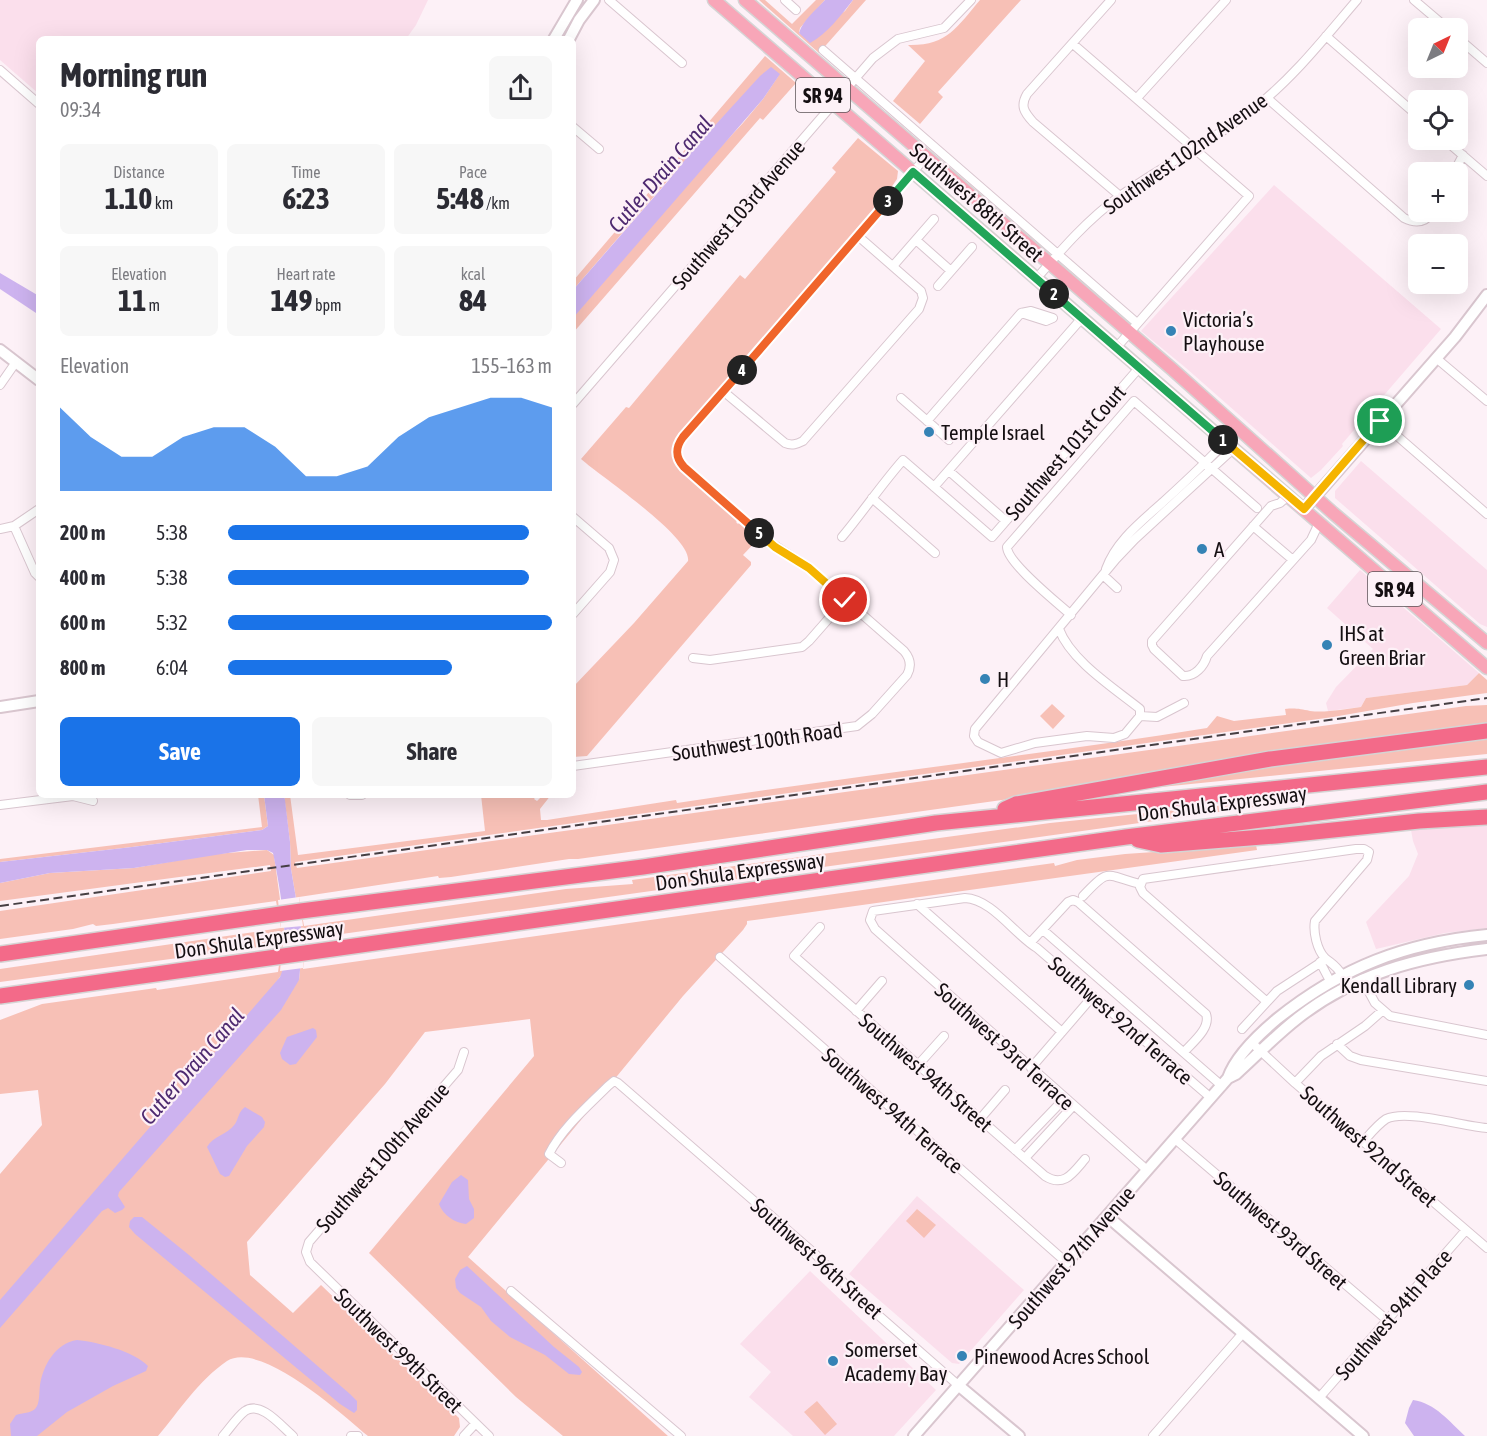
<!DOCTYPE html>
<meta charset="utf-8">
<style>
body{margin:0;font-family:"Asap Condensed",sans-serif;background:#f7f7f7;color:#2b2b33;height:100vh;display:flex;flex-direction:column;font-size:22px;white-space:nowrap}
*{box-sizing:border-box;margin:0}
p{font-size:20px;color:#7c7c81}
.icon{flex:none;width:33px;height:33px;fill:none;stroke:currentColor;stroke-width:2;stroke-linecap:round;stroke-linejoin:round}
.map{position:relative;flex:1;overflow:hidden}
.panel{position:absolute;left:36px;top:36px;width:540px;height:762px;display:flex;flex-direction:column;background:#fff;border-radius:9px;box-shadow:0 6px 24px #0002}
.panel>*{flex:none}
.needle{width:39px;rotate:43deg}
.tools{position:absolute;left:1408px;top:18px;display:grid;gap:12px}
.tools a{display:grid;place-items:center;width:60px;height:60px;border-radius:9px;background:#fff;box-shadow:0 6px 24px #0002;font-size:30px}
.pin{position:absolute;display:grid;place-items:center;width:51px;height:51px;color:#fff;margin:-26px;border:3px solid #fff;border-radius:50%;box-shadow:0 2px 6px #0007}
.km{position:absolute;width:30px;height:30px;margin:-15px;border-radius:50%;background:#222;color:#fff;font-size:16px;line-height:30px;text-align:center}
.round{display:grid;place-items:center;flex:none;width:63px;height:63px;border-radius:9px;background:#f7f7f7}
.summary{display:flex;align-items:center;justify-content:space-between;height:102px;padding:0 24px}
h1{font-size:33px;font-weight:700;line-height:45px}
.figures{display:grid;grid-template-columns:repeat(3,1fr);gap:9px;height:102px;padding:6px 24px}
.figures div{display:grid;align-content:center;border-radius:9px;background:#f7f7f7;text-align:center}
.figures b{font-size:30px;font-weight:700}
.figures small{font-size:16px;font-weight:400}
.figures p{font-size:16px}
.chart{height:168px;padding:12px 24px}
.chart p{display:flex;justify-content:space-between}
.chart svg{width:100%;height:108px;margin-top:6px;fill:#1a73e8;opacity:.7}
.cta{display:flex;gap:12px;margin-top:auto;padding:12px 24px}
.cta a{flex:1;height:69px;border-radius:9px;background:#1a73e8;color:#fff;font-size:24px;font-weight:700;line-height:69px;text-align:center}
.cta a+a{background:#f7f7f7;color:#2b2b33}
ul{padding:0 24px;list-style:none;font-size:20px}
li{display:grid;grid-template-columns:96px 72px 1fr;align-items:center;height:45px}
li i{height:15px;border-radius:8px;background:#1a73e8}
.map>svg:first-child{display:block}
</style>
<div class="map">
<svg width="1487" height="1436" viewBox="0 0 1487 1436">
<rect width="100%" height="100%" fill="#fdf1f7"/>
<path fill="#fbdfec" d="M 0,0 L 428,0 L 416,25 L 406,39 L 39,39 L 39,94 L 0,60 Z
M 1274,185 L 1441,329 L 1342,444 L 1343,446 L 1321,470 L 1311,478 L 1186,368 L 1141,331 Z
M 1361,461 L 1487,570 L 1487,627 L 1480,624 L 1335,498 L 1335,491 Z
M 1360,570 L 1479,673 L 1467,685 L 1366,698 L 1361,707 L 1328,711 L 1326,703 L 1336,687 L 1373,649 L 1327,608 Z
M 1487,825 L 1487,928 L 1445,933 L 1376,949 L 1366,922 L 1409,876 L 1418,854 L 1413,841 L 1411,830 Z
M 917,1196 L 1024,1290 L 959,1364 L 952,1363 L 849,1274 Z
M 810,1271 L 936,1390 L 894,1436 L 793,1436 L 749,1397 L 771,1372 L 740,1344 Z"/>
<path fill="#f7c0b6" d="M 759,0 L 765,0 L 792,24 L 816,0 L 825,0 L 800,28 L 799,33 L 807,38 L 845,11 L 853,0 L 866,0 L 819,53 Z
M 980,0 L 1021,0 L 938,92 L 943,97 L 920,124 L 893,101 L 925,61 L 908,45 C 947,46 957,27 980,0 Z
M 765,56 L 796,83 L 763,120 L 760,118 L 573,333 L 574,316 L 712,156 L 743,123 L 763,99 L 779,75 L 722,118 L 573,290 L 573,281 Z
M 858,138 L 898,171 L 897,179 L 879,205 L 679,437 C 670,449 672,459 681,470 L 739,519 L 736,522 L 738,524 L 741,521 L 760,537 L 743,555 L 751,562 L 751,565 L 587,756 L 573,757 L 573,687 L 634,623 L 688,561 C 692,537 600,476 581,459 L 626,407 L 629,408 L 740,275 L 745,279 L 836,172 L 832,168 Z
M 1479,673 L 1487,680 L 1487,693 L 1413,703 L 1333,717 L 295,862 L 297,868 L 1466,706 L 1487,705 L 1487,725 L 1060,792 L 578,859 L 569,859 L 451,877 L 439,878 L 438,876 L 299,897 L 304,926 L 566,889 L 633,884 L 632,880 L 1050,823 L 1283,799 L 1283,803 L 306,939 L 303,969 L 1054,863 L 1055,866 L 1077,860 L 1125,854 L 1256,845 L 1257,850 L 747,921 L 747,924 L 743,930 L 683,996 L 468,1257 L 668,1436 L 563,1436 L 516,1397 L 369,1253 L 534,1056 L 530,1019 L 425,1032 L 385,1084 L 247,1242 L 250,1275 L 293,1313 L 321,1285 L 459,1418 L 460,1427 L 454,1436 L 368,1436 C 343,1415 261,1340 227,1361 C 199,1380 179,1411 158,1436 L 0,1436 L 0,1174 L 42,1125 L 38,1090 L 0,1094 L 0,1020 L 42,1004 L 156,988 L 157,990 L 278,972 L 282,944 L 0,982 L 0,969 L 281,928 L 276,901 L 113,924 L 96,926 L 93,924 L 73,929 L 0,939 L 0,911 L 271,871 L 270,865 L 0,901 L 0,883 L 50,873 L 134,868 L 215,854 L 267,850 L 274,855 L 286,944 L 282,974 L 273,987 L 299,980 L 303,940 L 291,869 L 290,842 L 284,795 L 290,795 L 298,855 L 485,831 L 481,795 L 537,795 L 534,799 L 537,801 L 543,795 L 551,795 L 540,809 L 541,820 L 547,820 L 676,800 L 677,803 C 853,776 1031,756 1207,728 L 1217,716 L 1234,721 L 1286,715 L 1285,709 C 1296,708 1300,709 1310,711 C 1326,713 1344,709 1361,707 L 1366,698 L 1467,685 Z
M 1052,704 L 1065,716 L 1053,729 L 1040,716 Z
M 1487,735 L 1487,754 L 1132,790 L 1144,783 Z
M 258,795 L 264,795 L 268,826 L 262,830 L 132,847 L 0,862 L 0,859 L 262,827 Z
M 917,1209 L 936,1225 L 924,1238 L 906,1221 Z
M 817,1401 L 837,1424 L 825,1435 L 804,1412 Z"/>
<path fill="#cdb3ef" d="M 825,0 L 853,0 C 841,15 828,33 810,43 L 799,33 C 803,20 815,11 825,0 Z
M 771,67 L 780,74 L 763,99 L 573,318 L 573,290 L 668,181 L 697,145 L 760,76 Z
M 0,273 L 39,296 L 39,315 L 0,289 Z
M 264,795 L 284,795 L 285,800 L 290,842 L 291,869 L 303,940 L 299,980 L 281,1010 L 119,1192 L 118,1196 L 125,1207 L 122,1210 L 115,1213 L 108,1208 L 102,1211 L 0,1328 L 0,1300 L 280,977 C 292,952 279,882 273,853 L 267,850 L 247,850 L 134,868 L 50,873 L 0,883 L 0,862 L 132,847 L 262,830 L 268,826 Z
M 313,1028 L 316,1030 L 317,1037 L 296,1064 L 290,1065 L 282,1059 L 280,1053 L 287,1037 Z
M 245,1107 L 262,1117 L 265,1122 L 264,1127 L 247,1146 L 229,1176 L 225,1177 L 220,1174 L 207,1147 C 213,1136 227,1135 235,1124 C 239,1118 238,1112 245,1107 Z
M 461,1175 L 468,1180 L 469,1199 L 474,1209 L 474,1218 L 466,1224 C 455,1223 443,1215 439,1204 L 452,1182 Z
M 134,1217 L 142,1217 L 189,1255 L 350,1394 L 357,1401 L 357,1410 L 354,1413 L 340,1404 L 135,1234 L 129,1227 L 130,1221 Z
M 467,1266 L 554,1347 L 579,1367 L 582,1372 L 580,1375 L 569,1374 L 545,1355 L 510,1337 L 491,1321 L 481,1307 L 460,1293 L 456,1288 L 455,1279 L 460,1270 Z
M 77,1340 C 97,1342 134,1351 148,1366 L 146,1371 L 113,1386 L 67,1412 L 37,1436 L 11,1436 L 10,1424 L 16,1415 C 22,1413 31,1413 35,1409 C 40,1404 39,1392 40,1385 C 43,1365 56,1343 77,1340 Z
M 1413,1400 C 1435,1403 1450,1422 1465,1436 L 1414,1436 L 1405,1423 L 1409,1408 Z"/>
<path fill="#fdf1f7" d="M 299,897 L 303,926 L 281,928 L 278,900 Z
M 306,939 L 303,968 L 280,971 L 283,943 Z"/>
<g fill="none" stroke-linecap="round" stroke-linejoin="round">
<defs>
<path id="minor" d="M 609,0 L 682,63
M 785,0 L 796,10
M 1111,0 L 1027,94 C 1020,106 1024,112 1033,122 L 1120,196
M 1414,0 L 1447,28
M 1326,36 L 1419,117
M 1458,38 L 1487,63
M 1073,44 L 1249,196 L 1116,348
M 823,50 L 1137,323
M 0,70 L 39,104
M 1137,98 L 1226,0
M 1267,98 L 1404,218 C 1416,224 1425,223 1433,212
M 573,127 L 599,149
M 1445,140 L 1487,176
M 1454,172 L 1463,155
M 916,240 L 951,271
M 893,266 L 934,219
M 1036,279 C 1062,249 1088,219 1120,196 C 1165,164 1215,140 1257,106 C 1295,76 1326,36 1357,0
M 938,286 L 972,247
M 1031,311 L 1053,318 L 1046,321 L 1021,313 Z
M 1436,358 L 1487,401
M 0,385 L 16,362
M 723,391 L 785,443 C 792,446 797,444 803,441 L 919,309 L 923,298 L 921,291 L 858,236
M 901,398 L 949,440
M 573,404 L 873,58 L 898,39 L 944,28 L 971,0
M 927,421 L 1021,313
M 1380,421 L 1487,514
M 949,471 L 1006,521
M 934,487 L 1082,318
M 1288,496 L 1280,503 L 1271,506 L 1152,641 L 1152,645 L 1154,649 L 1183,676 C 1195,677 1204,666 1207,656 L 1311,540 L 1319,523
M 872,498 L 935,553
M 573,517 L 609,548 L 614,560 L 610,572 L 573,614
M 14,526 L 35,573 L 39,577
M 1253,526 L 1293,560
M 0,529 L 14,526 L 39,509
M 842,537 C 863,512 881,485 903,460 L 992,537 L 1139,368
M 1106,569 C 1116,541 1141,522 1162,503 C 1184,483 1205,464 1225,442
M 1103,575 L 1117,588
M 1071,615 C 1058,603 1007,563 1007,547 L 1134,401 L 1257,508
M 1059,629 C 1071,661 1114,688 1140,709 L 1140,716 L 1125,734 L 1114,738 L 1087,736 L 1035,743 L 1001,753 L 978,742 L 974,736 L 975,729 L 1116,559 L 1135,539 L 1233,449
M 693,658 L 710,660 L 802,647 L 809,641 L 845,600
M 1140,716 L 1157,717 L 1184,703
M 573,766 L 857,726 L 872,714 L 907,675 C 912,666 910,658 904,651 L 809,568 L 768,541 L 684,467 C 675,457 675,448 683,437 L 926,157
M 350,795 L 362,795
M 0,805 L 73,796 L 93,801
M 1083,896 C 1110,867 1105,875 1140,884
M 917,904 L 1062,1032
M 820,927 L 794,956 L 1045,1176 C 1064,1188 1073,1173 1085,1159
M 1043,930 L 1222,1086
M 1030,943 L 1068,902 L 1073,900 L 1078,902 L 1206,1014 C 1211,1028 1193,1042 1184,1052
M 720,957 L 1066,1262
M 1320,962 L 1330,981
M 1362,979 L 1375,1003 L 1390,1016 L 1487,1035
M 1266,1001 L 1143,893 L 1140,887 L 1143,879 L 1356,849 L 1364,849 L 1369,852 L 1367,860 L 1315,921 C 1313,932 1317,950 1325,958 C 1332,964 1336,965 1342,975
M 856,1011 L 882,981
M 1242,1029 L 1277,991 L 1326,959
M 1252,1043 L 1295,1083 L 1487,1248
M 1337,1044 L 1350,1056 L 1361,1060 L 1487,1081
M 464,1052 L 458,1070 L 309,1242 L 306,1252 L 310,1262 L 489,1436
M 918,1065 L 944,1036
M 1031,1068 L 1093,996
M 1295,1083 L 1321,1056 L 1365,1026 L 1382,1011
M 980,1119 L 1005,1090
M 1175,1139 L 1387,1320
M 1363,1142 C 1370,1134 1377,1125 1386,1119 C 1406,1109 1462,1126 1487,1128
M 1015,1150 L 1065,1098
M 1025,1158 L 1073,1106
M 561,1163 L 549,1154 C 562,1128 588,1106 608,1086 L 614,1081 L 618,1083 L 814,1253 L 861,1300 L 958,1385
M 1147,1170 L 875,929 L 870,920 L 873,911 L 965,898 C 992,899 1015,935 1037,948 L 1211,1098
M 511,1291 L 681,1436
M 1319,1398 L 1466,1230
M 223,1436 C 230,1428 237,1417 245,1411 C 261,1400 282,1427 293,1436
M 351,1436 L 358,1436
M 464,1436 L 475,1424
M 1153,1436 L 1243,1333"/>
<path id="tertiary" d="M 554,39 L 577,0
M 569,39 L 579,20 L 594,0
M 0,350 L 39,380
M 1304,509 L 1455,337 L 1487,295
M 0,707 L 39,701
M 1228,1078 C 1236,1055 1259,1034 1277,1019 C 1342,967 1405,943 1487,935
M 1107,1216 L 1363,1436
M 958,1385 L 1019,1436
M 914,1436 L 1228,1078 L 1236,1074 C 1257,1055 1276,1035 1298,1018 C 1354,974 1418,957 1487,949"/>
<path id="primary" d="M 714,0 L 1487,668
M 745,0 L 1172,369 L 1333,513 L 1487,643"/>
<path id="motorway" d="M 1005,809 L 1016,804 L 1270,759 L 1487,731
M 1138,840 L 1161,845 L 1276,836 L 1419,821 L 1487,817
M 0,954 L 301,911 L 643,867 L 936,823 L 1487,767
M 0,996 L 1126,837 L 1487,792"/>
</defs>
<use href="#minor" stroke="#d9c6cf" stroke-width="10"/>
<use href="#tertiary" stroke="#d9c6cf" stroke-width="14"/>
<use href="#primary" stroke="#d5d4d4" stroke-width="15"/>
<use href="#motorway" stroke="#d5d4d4" stroke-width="18"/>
<use href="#minor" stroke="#fff" stroke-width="8"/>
<use href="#tertiary" stroke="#fff" stroke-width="10"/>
<use href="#primary" stroke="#f8a6b8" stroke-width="12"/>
<use href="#motorway" stroke="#f36a89" stroke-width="15"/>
<path stroke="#463f43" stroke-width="2" stroke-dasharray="9 4.5" stroke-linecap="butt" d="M 0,906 L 1487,698"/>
</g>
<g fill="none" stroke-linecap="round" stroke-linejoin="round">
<defs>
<path id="split-1" d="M 1223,440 L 1304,509 L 1380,421"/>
<path id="split-2" d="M 1054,294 L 1223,440"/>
<path id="split-3" d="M 888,201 L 913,172 L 1054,294"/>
<path id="split-4" d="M 742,370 L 888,201"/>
<path id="split-5" d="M 742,370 L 683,437 C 675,448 675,457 684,467 L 759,533"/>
<path id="split-6" d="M 759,533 L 775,547 L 809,568 L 845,600"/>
</defs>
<use href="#split-1" stroke="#fff" stroke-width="12"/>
<use href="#split-2" stroke="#fff" stroke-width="12"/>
<use href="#split-3" stroke="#fff" stroke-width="12"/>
<use href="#split-4" stroke="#fff" stroke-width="12"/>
<use href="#split-5" stroke="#fff" stroke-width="12"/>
<use href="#split-6" stroke="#fff" stroke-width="12"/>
<use href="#split-1" stroke="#f5b400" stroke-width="8"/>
<use href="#split-2" stroke="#22a559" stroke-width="8"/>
<use href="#split-3" stroke="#22a559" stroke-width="8"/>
<use href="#split-4" stroke="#f0652b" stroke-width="8"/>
<use href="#split-5" stroke="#f0652b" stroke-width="8"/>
<use href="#split-6" stroke="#f5b400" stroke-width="8"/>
</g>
<g fill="#3583b5" stroke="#fdf1f7" stroke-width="2">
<circle cx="1171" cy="331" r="6"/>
<circle cx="929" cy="432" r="6"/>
<circle cx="1202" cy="549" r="6"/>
<circle cx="1327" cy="645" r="6"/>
<circle cx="985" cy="679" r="6"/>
<circle cx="1469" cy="985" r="6"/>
<circle cx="962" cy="1356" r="6"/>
<circle cx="833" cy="1361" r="6"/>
</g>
<g text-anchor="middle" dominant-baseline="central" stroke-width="4.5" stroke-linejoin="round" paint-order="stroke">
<g fill="#fdf1f7" stroke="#5b5357" stroke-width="1.5">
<rect x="796" y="78" width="54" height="34" rx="4.5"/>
<rect x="1368" y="572" width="54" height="34" rx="4.5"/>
</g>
<g font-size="20" font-weight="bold" fill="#150f12">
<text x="823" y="95">SR 94</text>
<text x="1395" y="589">SR 94</text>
</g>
<g font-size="21" fill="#150f12" stroke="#fdf1f7">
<text transform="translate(1185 153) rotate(-35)">Southwest 102nd Avenue</text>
<text transform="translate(977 202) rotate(41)">Southwest 88th Street</text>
<text transform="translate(738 214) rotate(-49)">Southwest 103rd Avenue</text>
<text transform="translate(1065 452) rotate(-49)">Southwest 101st Court</text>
<text transform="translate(757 741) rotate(-8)">Southwest 100th Road</text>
<text transform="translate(1222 803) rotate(-7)">Don Shula Expressway</text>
<text transform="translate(740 871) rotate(-8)">Don Shula Expressway</text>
<text transform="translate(259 939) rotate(-8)">Don Shula Expressway</text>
<text transform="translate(1121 1020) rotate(41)">Southwest 92nd Terrace</text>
<text transform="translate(1005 1046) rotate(42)">Southwest 93rd Terrace</text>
<text transform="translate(926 1072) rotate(41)">Southwest 94th Street</text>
<text transform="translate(893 1110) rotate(41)">Southwest 94th Terrace</text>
<text transform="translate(1369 1146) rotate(41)">Southwest 92nd Street</text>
<text transform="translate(382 1157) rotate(-49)">Southwest 100th Avenue</text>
<text transform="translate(1281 1230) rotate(41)">Southwest 93rd Street</text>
<text transform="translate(1071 1257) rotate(-49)">Southwest 97th Avenue</text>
<text transform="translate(817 1258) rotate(42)">Southwest 96th Street</text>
<text transform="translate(1393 1314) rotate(-49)">Southwest 94th Place</text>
<text transform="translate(399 1350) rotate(44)">Southwest 99th Street</text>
</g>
<g font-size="21" fill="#150f12" stroke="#fdf1f7" text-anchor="start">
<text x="1183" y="319">Victoria’s<tspan x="1183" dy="24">Playhouse</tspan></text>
<text x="941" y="432">Temple Israel</text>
<text x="1214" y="549">A</text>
<text x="1339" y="633">IHS at<tspan x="1339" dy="24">Green Briar</tspan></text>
<text x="997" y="679">H</text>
<text x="1457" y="985" text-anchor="end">Kendall Library</text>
<text x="845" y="1349">Somerset<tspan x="845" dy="24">Academy Bay</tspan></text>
<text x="974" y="1356">Pinewood Acres School</text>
</g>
<g font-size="22" font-style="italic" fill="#4e2a70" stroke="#fdf1f7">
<text transform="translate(660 174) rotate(-49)">Cutler Drain Canal</text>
<text transform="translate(192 1066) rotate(-49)">Cutler Drain Canal</text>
</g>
</g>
</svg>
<div class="tools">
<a><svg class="needle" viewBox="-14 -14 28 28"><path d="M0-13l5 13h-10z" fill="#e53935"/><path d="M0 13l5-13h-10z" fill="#7c7c81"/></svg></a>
<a><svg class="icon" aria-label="locate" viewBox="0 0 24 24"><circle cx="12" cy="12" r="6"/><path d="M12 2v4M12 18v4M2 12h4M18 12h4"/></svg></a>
<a>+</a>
<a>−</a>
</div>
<div class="pin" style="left:1380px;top:421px;background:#1e9e55"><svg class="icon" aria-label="arrive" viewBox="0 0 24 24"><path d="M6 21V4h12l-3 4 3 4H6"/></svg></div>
<div class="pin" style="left:845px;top:600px;background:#d93025"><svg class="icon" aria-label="check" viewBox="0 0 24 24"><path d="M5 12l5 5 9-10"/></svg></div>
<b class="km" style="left:1223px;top:440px">1</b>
<b class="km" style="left:1054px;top:294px">2</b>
<b class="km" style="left:888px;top:201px">3</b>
<b class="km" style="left:742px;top:370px">4</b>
<b class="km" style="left:759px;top:533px">5</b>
<section class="panel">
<div class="summary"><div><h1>Morning run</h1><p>09:34</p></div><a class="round"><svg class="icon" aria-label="share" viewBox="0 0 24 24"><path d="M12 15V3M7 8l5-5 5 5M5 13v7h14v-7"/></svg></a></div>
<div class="figures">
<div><p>Distance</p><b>1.10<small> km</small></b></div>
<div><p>Time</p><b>6:23</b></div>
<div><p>Pace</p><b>5:48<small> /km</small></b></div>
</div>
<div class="figures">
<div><p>Elevation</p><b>11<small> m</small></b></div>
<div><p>Heart rate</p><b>149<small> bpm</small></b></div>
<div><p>kcal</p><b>84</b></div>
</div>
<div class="chart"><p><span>Elevation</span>155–163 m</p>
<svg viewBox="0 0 160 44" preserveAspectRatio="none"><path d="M0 44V10L10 22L20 30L30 30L40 22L50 18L60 18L70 26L80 38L90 38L100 34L110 22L120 14L130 10L140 6L150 6L160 10V44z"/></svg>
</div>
<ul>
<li><b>200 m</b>5:38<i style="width:93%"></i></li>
<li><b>400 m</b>5:38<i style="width:93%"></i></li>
<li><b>600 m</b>5:32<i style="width:100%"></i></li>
<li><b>800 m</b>6:04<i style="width:69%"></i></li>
</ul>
<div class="cta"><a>Save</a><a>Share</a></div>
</section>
</div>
